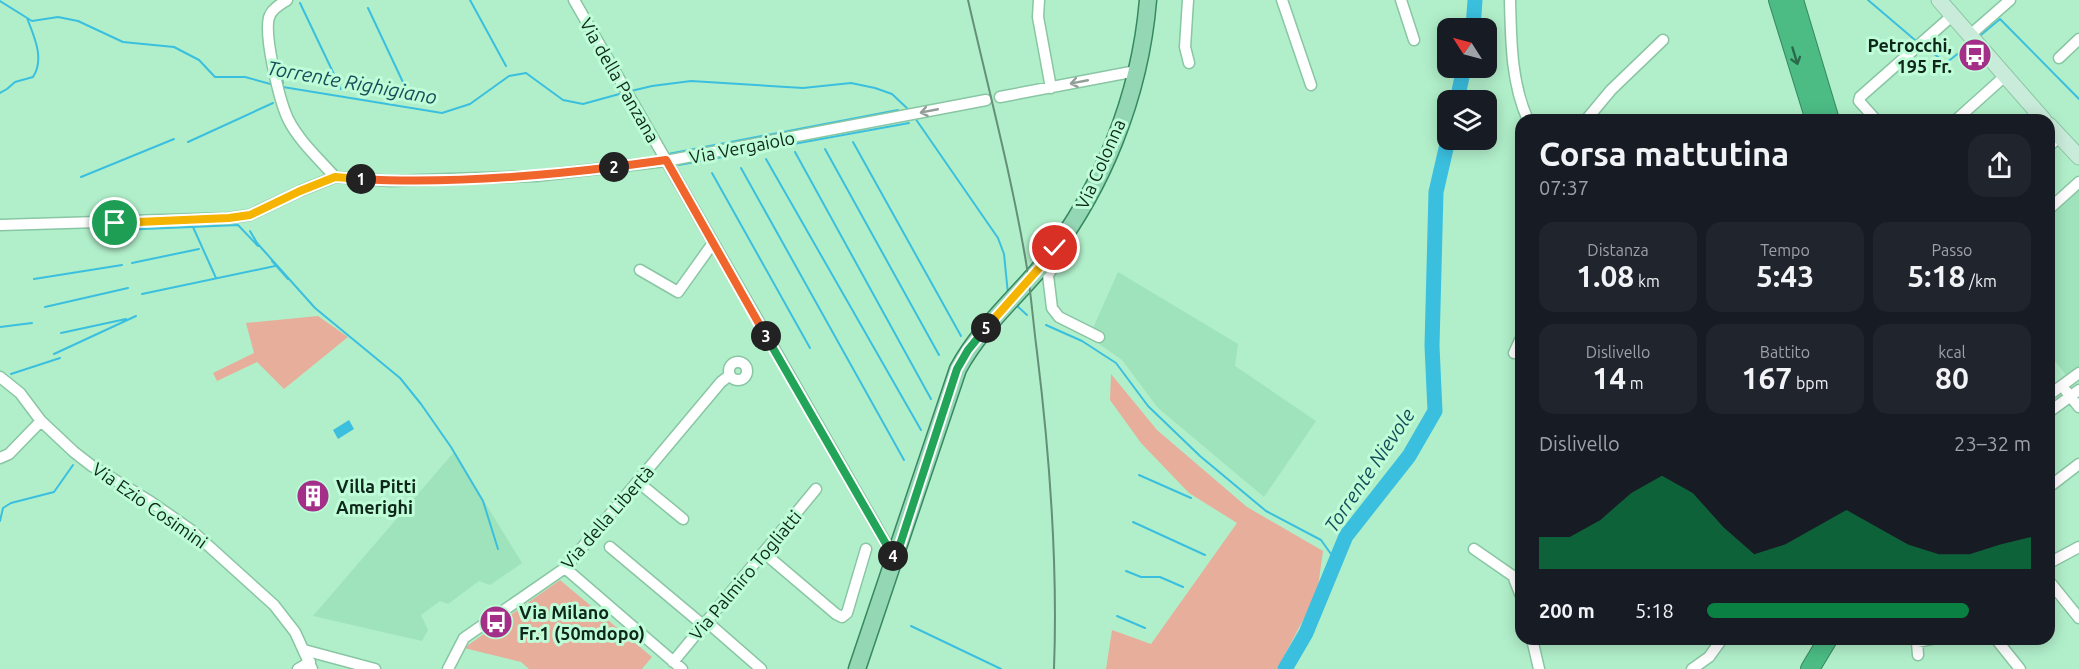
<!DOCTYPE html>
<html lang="it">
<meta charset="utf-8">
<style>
body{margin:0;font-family:Ubuntu,sans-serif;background:#20242c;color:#f1f3f6;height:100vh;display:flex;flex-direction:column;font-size:22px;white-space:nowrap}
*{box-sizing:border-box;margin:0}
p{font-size:20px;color:#9ea1a6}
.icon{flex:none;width:33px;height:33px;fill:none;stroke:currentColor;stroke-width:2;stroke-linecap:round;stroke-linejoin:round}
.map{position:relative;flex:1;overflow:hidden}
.side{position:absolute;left:1515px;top:114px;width:540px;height:531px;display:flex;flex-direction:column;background:#171b24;border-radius:18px;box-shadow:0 3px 15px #0003}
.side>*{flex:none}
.needle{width:39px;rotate:306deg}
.buttons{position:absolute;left:1437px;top:18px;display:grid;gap:12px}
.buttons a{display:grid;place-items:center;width:60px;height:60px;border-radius:12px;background:#171b24;box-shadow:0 3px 15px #0003;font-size:30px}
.pin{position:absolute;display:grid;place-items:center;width:51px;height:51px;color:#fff;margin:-26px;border:3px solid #fff;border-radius:50%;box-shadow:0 2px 6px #0007}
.km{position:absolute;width:30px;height:30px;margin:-15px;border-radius:50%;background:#222;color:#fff;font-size:16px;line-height:30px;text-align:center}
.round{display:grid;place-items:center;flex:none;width:63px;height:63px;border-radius:18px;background:#20242c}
.headline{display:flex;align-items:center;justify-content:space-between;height:102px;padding:0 24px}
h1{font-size:33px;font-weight:600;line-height:45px}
.metrics{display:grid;grid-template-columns:repeat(3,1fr);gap:9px;height:102px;padding:6px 24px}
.metrics div{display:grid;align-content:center;border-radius:15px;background:#20242c;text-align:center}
.metrics b{font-size:30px;font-weight:600}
.metrics small{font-size:16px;font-weight:400}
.metrics p{font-size:16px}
.chart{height:168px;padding:12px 24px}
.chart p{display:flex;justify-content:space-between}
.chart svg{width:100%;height:108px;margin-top:6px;fill:#0b8043;opacity:.7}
ul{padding:0 24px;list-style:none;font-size:20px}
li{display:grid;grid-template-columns:96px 72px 1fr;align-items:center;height:45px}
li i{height:15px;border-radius:8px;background:#0b8043}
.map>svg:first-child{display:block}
</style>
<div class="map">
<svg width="2079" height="669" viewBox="0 0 2079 669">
<rect width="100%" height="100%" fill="#b1efca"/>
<path fill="#9ee3bb" d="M 2079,189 L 2079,367 L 2067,376 L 2049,354 L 2049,216 Z
M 1118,272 L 1238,344 L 1235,366 L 1316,421 L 1264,497 L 1158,408 L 1122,360 L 1089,337 Z
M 454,452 L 522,563 L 490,585 L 479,581 L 448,604 L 440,601 L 421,615 L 428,630 L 422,641 L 313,616 Z"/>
<path fill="#e7ae9c" d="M 318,316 L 348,337 L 284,389 L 257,362 L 217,381 L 213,373 L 254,353 L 246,323 Z
M 1111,374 L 1157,430 L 1247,507 L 1323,551 L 1317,594 L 1277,669 L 1106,669 L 1112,630 L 1151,644 L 1237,523 L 1189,493 L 1141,443 L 1110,400 Z
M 560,580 L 652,657 L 642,669 L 529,669 L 521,662 L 464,648 Z"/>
<path fill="#3bbfdf" d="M 349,420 L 354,429 L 338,439 L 333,430 Z"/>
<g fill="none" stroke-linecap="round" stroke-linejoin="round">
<path stroke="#3bbfdf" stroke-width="2" d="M 470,0 L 506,66
M 1868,0 L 1915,40
M 0,1 L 32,21 L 58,17 L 78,21 L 123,42 L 174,47 L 199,60 L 215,77 L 245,77 L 274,85
M 300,3 L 341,89
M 368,8 L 409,95
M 1981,35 L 2000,19 L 2079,99
M 1925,47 L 1946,63 L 1969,45
M 277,59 L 283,83
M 283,87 L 442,113 L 470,104 L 509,76 L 526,73 L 563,100 L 583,104 L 623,93
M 631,91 L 652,86 L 691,81 L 803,88 L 851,83 L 875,88 L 892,94 L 910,111
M 0,93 L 7,89 L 15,82 L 33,77 C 45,59 34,36 27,18
M 915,118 L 998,238 L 1004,254 L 1008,294
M 188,142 L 273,103
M 853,142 L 961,336
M 825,149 L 939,355
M 795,152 L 931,399
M 668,154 L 898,110
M 766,159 L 921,430
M 679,165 L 909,123
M 741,168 L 904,460
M 712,173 L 810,348
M 81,177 L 174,139
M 193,227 L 216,278
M 121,230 L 238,225 L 258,246
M 250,231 L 257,243 L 315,308 L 400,378 L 421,404 L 451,447 L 483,501 L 498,549
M 272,261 L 288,279
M 132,263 L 199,249
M 34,279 L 122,265
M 142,294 L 275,266
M 1015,304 L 1027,315
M 45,307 L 128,288
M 1046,325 L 1082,341 L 1116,363 L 1148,406 L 1200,456 L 1266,511 L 1321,540 L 1336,561
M 0,327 L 32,323
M 61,333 L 126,319
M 54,354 L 136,316
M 11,374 L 60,358
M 1139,475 L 1191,498
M 0,521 L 3,508 L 11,503 L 54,492 L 73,465
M 1133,522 L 1205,555
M 1126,571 L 1141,577 L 1160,577 L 1183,587
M 1117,616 L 1145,628
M 911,626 L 1001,669"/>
<path stroke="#3bbfdf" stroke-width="15" d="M 1473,28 L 1475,0
M 1457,100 L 1464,68
M 1285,669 L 1306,633 L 1346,536 L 1409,456 L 1435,411 L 1432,346 L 1436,192 L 1448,140"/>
<defs>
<path id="minor" d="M 287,0 C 281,4 273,8 270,15 C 262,31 280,102 288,119 C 299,141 319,159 335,177
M 574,0 L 895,559
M 1039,0 L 1038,17 L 1051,88
M 1188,0 L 1185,47 L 1189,63
M 1282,0 L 1311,85
M 1401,0 L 1414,40
M 1510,0 C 1511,40 1511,83 1528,120
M 1970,35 L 2010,0
M 2059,58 L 2079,39
M 1000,97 L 1136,71
M 1586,120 L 1611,90 L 1663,40
M 1876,120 L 1859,101 L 1860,97 L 1953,15
M 1956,120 L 2005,76
M 2049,146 L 2059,137
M 2049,209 L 2079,182
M 0,225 L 229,218 L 250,215 L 300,191 L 335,177 L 391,181 L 536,176 L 666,161 L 986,100
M 1055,250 L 1055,264 L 1048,275 L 1052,308 L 1059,317 L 1099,337
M 640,270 L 678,292 L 713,243
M 1514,353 L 1521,338
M729 371a9 9 0 1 1 18 0a9 9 0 1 1-18 0Z
M 0,377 L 20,393 L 41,421 L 74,452 L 92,466 L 151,502 L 191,530 L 274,605 L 295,632 L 312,669
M 2066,391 L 2079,407
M 2049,395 L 2079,373
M 2049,412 L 2079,390
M 0,458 L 9,454 L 41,421
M 638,482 L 683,519
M 2049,487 L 2079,464
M 610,547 L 703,625
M 1474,549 L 1513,576 L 1521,596
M 764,553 L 836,614 L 842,617 L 847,613 L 866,549
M 2049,563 L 2079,547
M 565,568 L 682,669
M 2049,581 L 2079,618
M 706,621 L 761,669
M 1532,639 L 1539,669
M 1996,639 L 2020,669
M 304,650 L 375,669
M 1918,655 L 1917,642 L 1932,639
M 673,662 L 816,489
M 298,669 L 310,662
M 448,669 L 464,638 L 565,568 L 721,382 L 730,375
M 1692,669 L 1709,657 L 1722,639"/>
<path id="secondary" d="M 1939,0 L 2044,120
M 2049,125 L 2079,157"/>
<path id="primary" d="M 857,669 L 958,369 C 979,330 1012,301 1041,267 C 1102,192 1140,96 1148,0"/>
<path id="motorway" d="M 1778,0 L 1815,120
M 1794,0 L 1830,120
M 1810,669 L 1828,639"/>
</defs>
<use href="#minor" stroke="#89c6a3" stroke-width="13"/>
<use href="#secondary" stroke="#89c6a3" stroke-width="17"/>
<use href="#primary" stroke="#36885f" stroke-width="19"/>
<use href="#motorway" stroke="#36885f" stroke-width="20"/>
<use href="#minor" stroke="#fff" stroke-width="10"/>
<use href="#secondary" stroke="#c9ebda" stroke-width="15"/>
<use href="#primary" stroke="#94d7b5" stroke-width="16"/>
<use href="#motorway" stroke="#4cbc84" stroke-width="18"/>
<path stroke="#649077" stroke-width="2" d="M 968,0 C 988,87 1011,174 1026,262 C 1031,292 1033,322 1037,352 C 1050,458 1058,562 1054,669"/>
</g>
<defs><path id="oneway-shaft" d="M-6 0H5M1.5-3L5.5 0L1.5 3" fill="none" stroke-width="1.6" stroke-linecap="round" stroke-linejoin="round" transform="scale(1.5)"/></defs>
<use stroke="#2a6a4a" href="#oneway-shaft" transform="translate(1795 56) rotate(73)"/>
<g stroke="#939e98">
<use href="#oneway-shaft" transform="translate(1079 82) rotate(169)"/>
<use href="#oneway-shaft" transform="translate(929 111) rotate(169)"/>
</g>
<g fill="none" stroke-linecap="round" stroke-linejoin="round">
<defs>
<path id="split-1" d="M 115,223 L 229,218 L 250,215 L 300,191 L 335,177 L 361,179"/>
<path id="split-2" d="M 361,179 C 445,184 531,177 614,167"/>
<path id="split-3" d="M 614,167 L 666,160 L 766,336"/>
<path id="split-4" d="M 766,336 L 893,556"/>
<path id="split-5" d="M 893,556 L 895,560 L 957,369 L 968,350 L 986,328"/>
<path id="split-6" d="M 986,328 L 1040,267 L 1055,248"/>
</defs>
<use href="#split-1" stroke="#fff" stroke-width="12"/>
<use href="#split-2" stroke="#fff" stroke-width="12"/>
<use href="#split-3" stroke="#fff" stroke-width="12"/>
<use href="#split-4" stroke="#fff" stroke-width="12"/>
<use href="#split-5" stroke="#fff" stroke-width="12"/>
<use href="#split-6" stroke="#fff" stroke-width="12"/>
<use href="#split-1" stroke="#f5b400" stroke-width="8"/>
<use href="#split-2" stroke="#f0652b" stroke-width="8"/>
<use href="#split-3" stroke="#f0652b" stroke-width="8"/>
<use href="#split-4" stroke="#22a559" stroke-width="8"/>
<use href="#split-5" stroke="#22a559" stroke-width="8"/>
<use href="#split-6" stroke="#f5b400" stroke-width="8"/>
</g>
<defs>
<symbol id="bus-disc" viewBox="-11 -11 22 22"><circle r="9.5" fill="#a32f89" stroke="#befdd7"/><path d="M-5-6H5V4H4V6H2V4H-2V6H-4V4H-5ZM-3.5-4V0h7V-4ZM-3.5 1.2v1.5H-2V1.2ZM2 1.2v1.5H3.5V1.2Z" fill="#fff"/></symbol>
<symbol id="building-disc" viewBox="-11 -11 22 22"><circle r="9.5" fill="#a32f89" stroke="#befdd7"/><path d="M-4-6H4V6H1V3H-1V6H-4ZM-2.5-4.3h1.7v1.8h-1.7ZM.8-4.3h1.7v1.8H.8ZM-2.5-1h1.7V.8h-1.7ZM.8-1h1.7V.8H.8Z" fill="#fff"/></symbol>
</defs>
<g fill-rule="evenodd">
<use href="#bus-disc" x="1956" y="36" width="38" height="38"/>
<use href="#building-disc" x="294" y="477" width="38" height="38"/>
<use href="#bus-disc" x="477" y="603" width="38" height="38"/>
</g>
<g text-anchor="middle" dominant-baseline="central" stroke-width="6" stroke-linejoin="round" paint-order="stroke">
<g font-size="18" font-weight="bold" fill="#0e271a" stroke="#befdd7" text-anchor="start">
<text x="1952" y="45" text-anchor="end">Petrocchi,<tspan x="1952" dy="21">195 Fr.</tspan></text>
<text x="336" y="486">Villa Pitti<tspan x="336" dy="21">Amerighi</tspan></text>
<text x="519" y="612">Via Milano<tspan x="519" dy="21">Fr.1 (50mdopo)</tspan></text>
</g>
<g font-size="18" fill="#0e271a" stroke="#befdd7">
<text transform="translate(620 80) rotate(60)">Via della Panzana</text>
<text transform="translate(742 147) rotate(-11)">Via Vergaiolo</text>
<text transform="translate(1100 164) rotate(-66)">Via Colonna</text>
<text transform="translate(150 505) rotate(35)">Via Ezio Cosimini</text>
<text transform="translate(607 517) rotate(-49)">Via della Libertà</text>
<text transform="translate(745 575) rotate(-50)">Via Palmiro Togliatti</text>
</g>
<g font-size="20" font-style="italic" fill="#174d5b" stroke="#befdd7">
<text transform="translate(352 82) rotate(10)">Torrente Righigiano</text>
<text transform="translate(1369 470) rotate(-56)">Torrente Nievole</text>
</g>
</g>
</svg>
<div class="buttons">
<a><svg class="needle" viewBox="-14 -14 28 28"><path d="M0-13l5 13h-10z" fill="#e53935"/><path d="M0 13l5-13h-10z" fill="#9ea1a6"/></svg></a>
<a><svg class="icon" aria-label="layers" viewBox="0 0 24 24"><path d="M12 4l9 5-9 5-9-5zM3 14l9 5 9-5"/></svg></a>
</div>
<div class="pin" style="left:115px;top:223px;background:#1e9e55"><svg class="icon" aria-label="arrive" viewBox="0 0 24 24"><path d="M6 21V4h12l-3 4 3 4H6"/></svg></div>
<div class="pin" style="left:1055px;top:248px;background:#d93025"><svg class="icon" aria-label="check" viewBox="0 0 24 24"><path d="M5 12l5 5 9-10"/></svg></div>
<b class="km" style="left:361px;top:179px">1</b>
<b class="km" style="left:614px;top:167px">2</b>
<b class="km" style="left:766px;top:336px">3</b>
<b class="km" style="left:893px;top:556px">4</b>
<b class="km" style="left:986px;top:328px">5</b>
<section class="side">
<div class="headline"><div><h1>Corsa mattutina</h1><p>07:37</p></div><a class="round"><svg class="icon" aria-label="share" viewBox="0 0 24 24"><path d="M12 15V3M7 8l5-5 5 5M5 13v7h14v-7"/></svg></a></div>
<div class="metrics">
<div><p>Distanza</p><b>1.08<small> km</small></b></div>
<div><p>Tempo</p><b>5:43</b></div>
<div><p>Passo</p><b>5:18<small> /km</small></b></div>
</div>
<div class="metrics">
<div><p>Dislivello</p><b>14<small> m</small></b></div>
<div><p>Battito</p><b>167<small> bpm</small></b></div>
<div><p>kcal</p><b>80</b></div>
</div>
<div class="chart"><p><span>Dislivello</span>23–32 m</p>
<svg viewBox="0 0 160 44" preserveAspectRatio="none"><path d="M0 44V31L10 31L20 24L30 13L40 6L50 13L60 27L70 38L80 34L90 27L100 20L110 27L120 34L130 38L140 38L150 34L160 31V44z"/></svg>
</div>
<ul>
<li><b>200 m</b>5:18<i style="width:81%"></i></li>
</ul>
</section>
</div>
